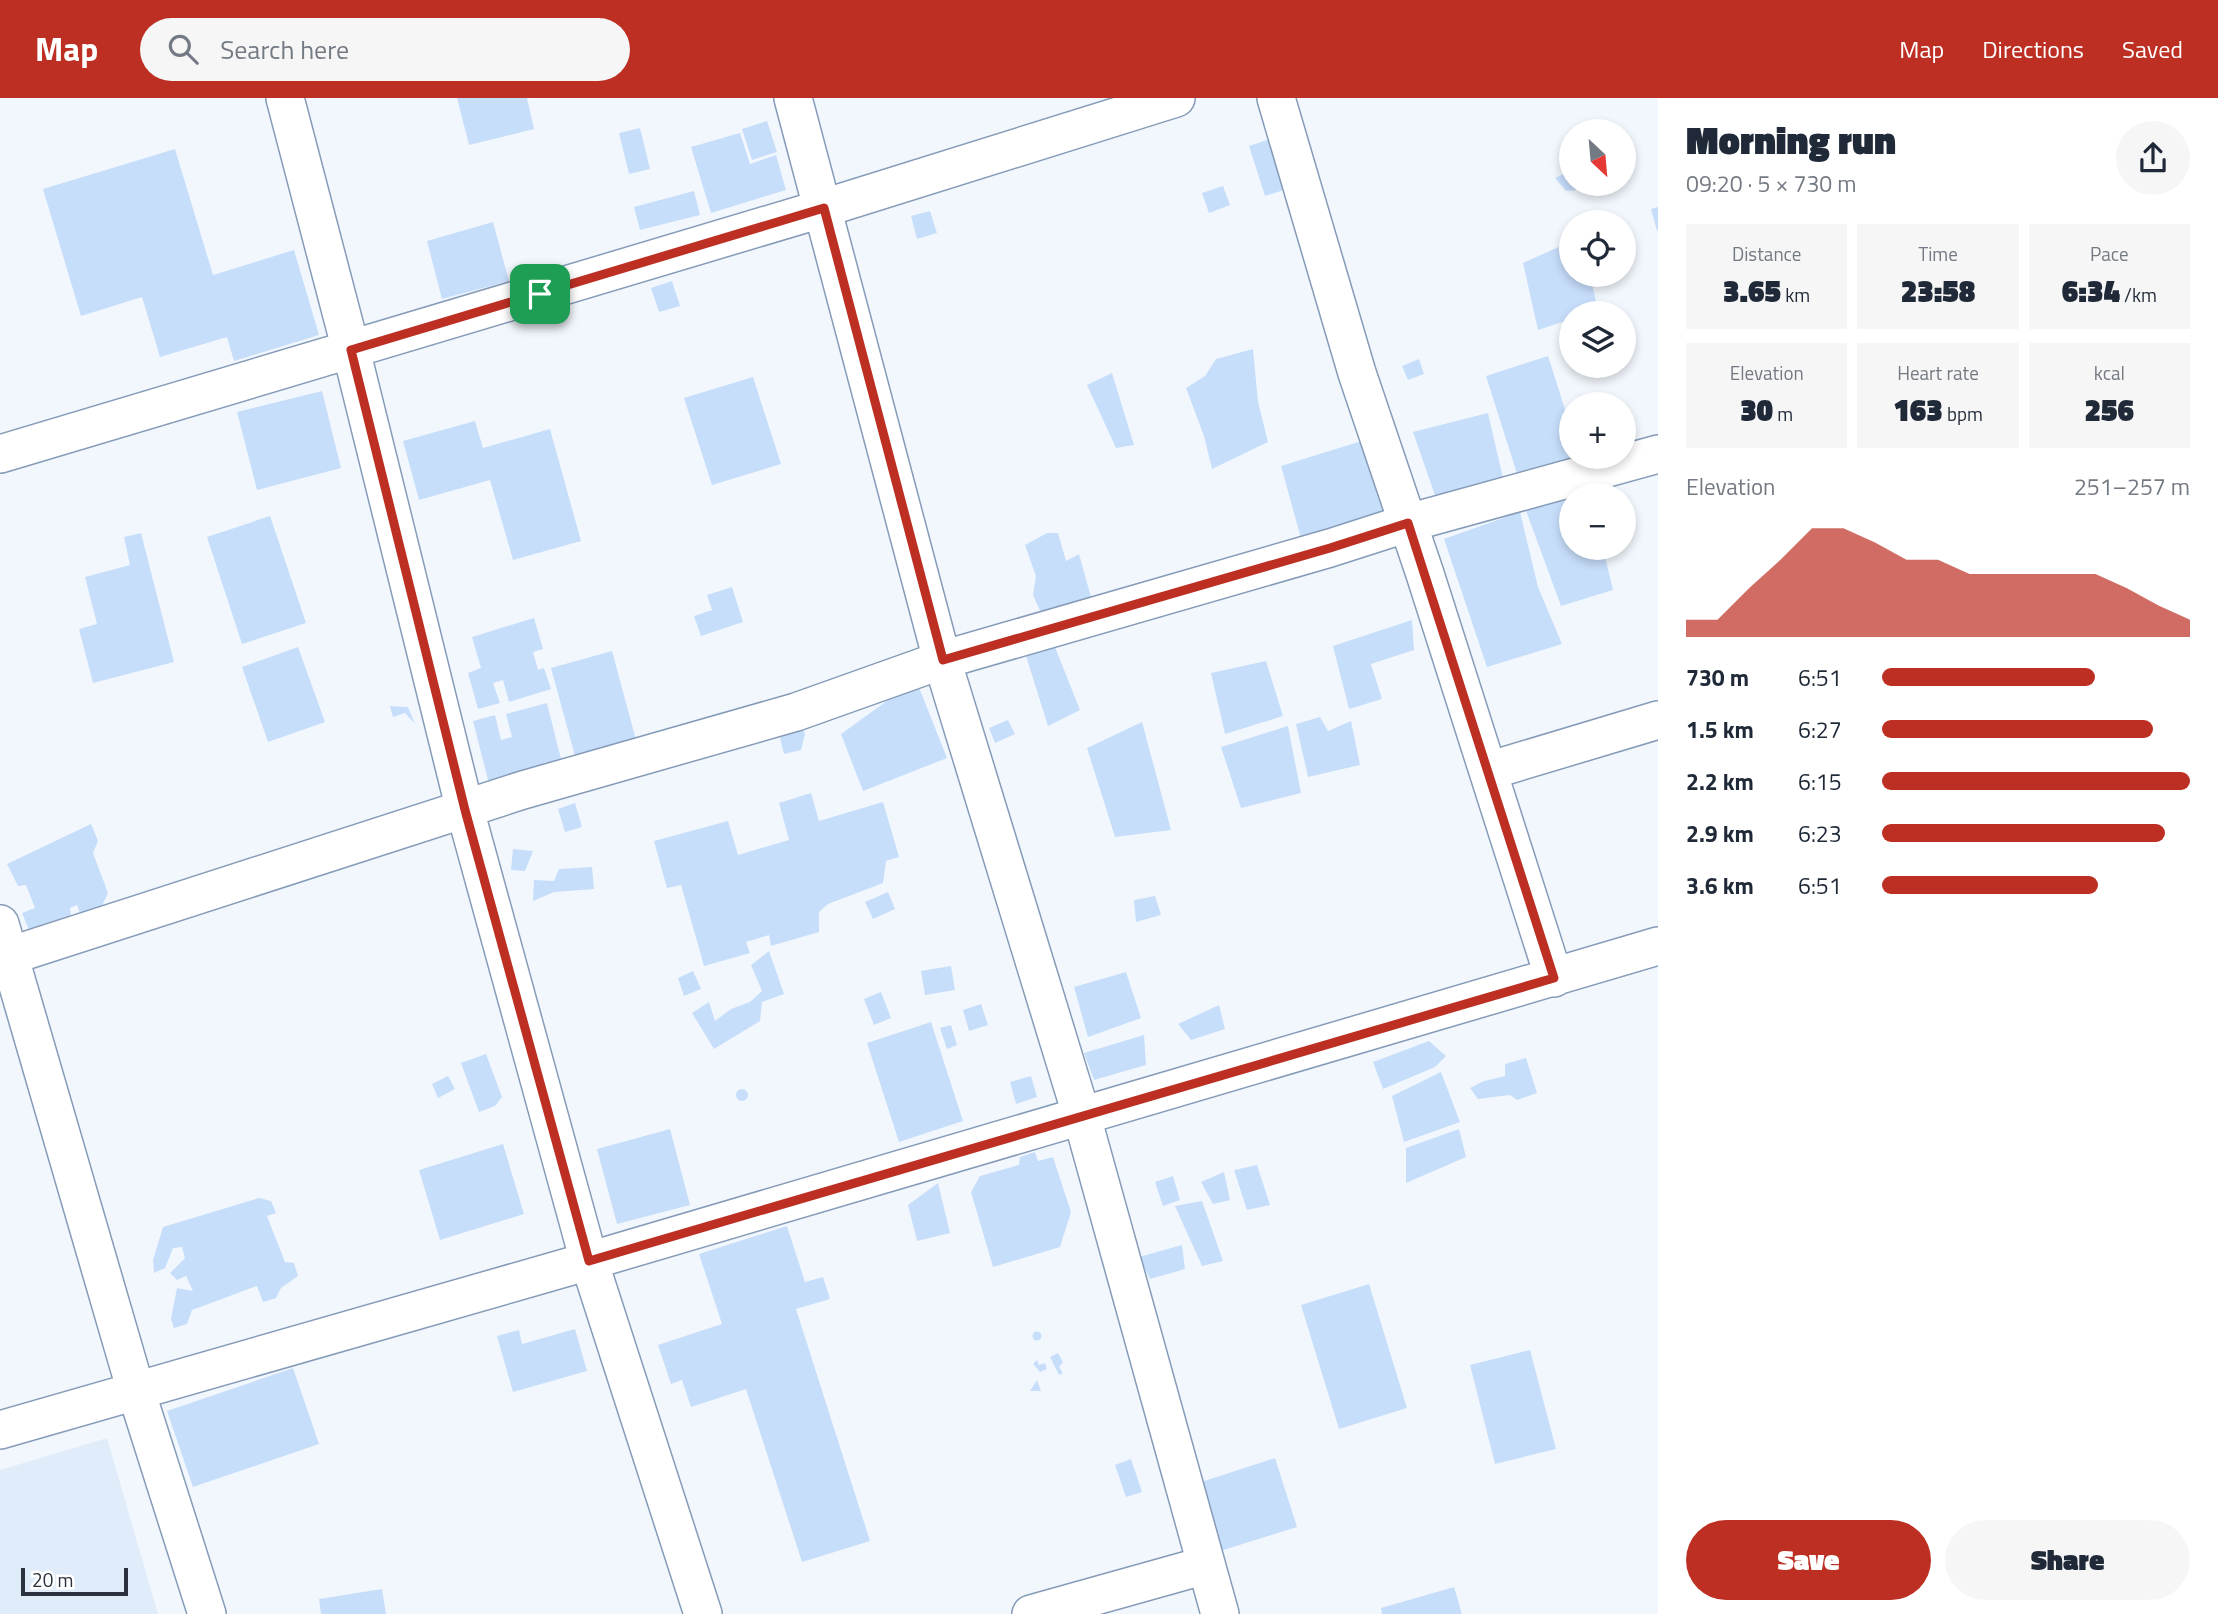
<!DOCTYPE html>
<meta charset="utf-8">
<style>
body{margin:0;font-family:"Titillium Web",sans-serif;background:#f6f6f7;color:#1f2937;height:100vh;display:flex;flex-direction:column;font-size:26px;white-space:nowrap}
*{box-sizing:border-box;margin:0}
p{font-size:23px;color:#747a83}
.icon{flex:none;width:38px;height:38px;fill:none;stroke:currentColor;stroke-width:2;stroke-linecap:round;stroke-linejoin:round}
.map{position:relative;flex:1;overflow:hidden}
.drawer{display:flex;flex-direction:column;background:#fff;width:560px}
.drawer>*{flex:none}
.needle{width:46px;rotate:154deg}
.tools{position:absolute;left:1559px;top:21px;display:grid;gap:14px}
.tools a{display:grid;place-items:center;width:77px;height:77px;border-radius:50%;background:#fff;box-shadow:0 4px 10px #0003;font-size:35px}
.scale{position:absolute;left:21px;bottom:18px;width:107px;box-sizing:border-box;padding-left:7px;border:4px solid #29323e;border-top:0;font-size:19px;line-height:24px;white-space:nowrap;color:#29323e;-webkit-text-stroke:5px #fff;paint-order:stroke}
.pin{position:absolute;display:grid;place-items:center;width:60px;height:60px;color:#fff;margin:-30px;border-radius:14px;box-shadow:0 4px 10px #0006}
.round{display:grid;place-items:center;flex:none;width:74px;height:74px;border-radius:37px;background:#f6f6f7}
.headline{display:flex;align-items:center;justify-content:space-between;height:119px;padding:0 28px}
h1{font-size:38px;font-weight:800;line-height:52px}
.figures{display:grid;grid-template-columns:repeat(3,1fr);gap:10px;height:119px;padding:7px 28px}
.figures div{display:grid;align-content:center;border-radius:0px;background:#f6f6f7;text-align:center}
.figures b{font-size:30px;font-weight:800}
.figures small{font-size:19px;font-weight:400}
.figures p{font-size:19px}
.chart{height:196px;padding:14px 28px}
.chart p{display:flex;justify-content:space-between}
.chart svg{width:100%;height:126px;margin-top:7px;fill:#bd2f23;opacity:.7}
.primary-button{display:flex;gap:14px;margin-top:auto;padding:14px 28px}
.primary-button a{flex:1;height:80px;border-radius:42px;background:#bd2f23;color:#fff;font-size:28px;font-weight:800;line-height:80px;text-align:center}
.primary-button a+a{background:#f6f6f7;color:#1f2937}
ul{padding:0 28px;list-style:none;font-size:23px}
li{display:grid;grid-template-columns:112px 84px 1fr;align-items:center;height:52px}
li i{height:18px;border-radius:9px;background:#bd2f23}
header{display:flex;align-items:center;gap:42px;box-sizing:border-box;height:98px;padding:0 35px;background:#bd2f23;color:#fff}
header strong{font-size:33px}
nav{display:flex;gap:38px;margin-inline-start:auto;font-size:24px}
.search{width:490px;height:63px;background:#f6f6f7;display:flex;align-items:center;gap:18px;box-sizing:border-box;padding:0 24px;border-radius:38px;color:#747a83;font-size:26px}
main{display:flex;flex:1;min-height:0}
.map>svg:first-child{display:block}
</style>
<header>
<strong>Map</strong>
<div class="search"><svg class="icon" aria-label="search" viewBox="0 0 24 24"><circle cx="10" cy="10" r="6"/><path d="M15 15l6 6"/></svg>Search here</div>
<nav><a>Map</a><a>Directions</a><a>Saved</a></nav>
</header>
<main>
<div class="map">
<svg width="1658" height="1516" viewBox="0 0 1658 1516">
<rect width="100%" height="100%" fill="#f2f7fd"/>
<path fill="#e1ecfb" d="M 107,1340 L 158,1516 L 0,1516 L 0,1372 Z"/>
<path fill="#c7defb" d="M 457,0 L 527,0 L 534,31 L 469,47 Z
M 767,23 L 777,54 L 752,62 L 742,31 Z
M 640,30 L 650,71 L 629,76 L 619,35 Z
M 740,35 L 750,66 L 776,57 L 786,92 L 711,115 L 691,49 Z
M 1270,41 L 1287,91 L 1265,98 L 1249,48 Z
M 1572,49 L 1572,86 L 1612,86 L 1613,89 L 1566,93 L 1555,80 L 1570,73 L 1565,53 Z
M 175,51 L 213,177 L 294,152 L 319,237 L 234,263 L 227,239 L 160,259 L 142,199 L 81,218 L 43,91 Z
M 1223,88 L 1230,107 L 1209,115 L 1202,95 Z
M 694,93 L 700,117 L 640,132 L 634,109 Z
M 1658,109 L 1658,133 L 1657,133 L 1651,111 Z
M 930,113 L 937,135 L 917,141 L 911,118 Z
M 493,124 L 509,183 L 442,201 L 427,143 Z
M 1572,143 L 1572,177 L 1590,177 L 1598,212 L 1587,215 L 1572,215 L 1572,221 L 1538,232 L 1523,165 Z
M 672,183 L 680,208 L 659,214 L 651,190 Z
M 1253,251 L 1258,304 L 1268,344 L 1212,371 L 1204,338 L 1186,290 L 1205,278 L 1216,261 Z
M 1548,258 L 1572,333 L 1572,359 L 1580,359 L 1518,379 L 1486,278 Z
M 1419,261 L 1424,276 L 1408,282 L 1402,268 Z
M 1112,275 L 1134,347 L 1116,350 L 1087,287 Z
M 753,279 L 781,366 L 712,387 L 684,300 Z
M 322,293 L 341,370 L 257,392 L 237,314 Z
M 1488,315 L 1503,380 L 1438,406 L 1413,334 Z
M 475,323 L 483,350 L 550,331 L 581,443 L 513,462 L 490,382 L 419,402 L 403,343 Z
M 1365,342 L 1385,419 L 1302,444 L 1281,368 Z
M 1590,390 L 1591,397 L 1572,397 L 1572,450 L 1603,450 L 1613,492 L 1561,508 L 1525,410 Z
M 1520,414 L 1538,489 L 1562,546 L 1487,569 L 1444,441 Z
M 270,418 L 306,525 L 242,546 L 207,439 Z
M 141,435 L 174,564 L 93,585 L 79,531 L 97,526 L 85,479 L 130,467 L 124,439 Z
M 1047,435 L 1058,435 L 1066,463 L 1079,456 L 1091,499 L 1040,513 L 1033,497 L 1036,478 L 1025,447 Z
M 732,489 L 743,524 L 701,538 L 694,518 L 712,512 L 707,497 Z
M 534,520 L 543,551 L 533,554 L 538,572 L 544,570 L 551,591 L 509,604 L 503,582 L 493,585 L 500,605 L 478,611 L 468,575 L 481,570 L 472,539 Z
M 1412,522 L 1414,552 L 1371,566 L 1382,601 L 1349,611 L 1333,548 Z
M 1053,544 L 1080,612 L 1048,628 L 1026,558 Z
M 298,549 L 325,624 L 268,644 L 242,569 Z
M 612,553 L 639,653 L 578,669 L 551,570 Z
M 1266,563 L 1283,618 L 1225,636 L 1211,575 Z
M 916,582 L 947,660 L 863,693 L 841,636 Z
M 547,605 L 561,661 L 569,666 L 489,686 L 473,623 L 495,617 L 501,642 L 512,639 L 506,616 Z
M 390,608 L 408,609 L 415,626 L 405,615 L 393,619 Z
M 1320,619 L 1328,633 L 1351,623 L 1360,667 L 1308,679 L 1296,626 Z
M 1008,622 L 1015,636 L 995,645 L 989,630 Z
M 800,623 L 805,636 L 801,652 L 784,656 L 780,640 Z
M 1142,624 L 1171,732 L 1115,739 L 1087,650 Z
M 1288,628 L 1301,695 L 1241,710 L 1221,649 Z
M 811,695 L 819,723 L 883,704 L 899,759 L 886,763 L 883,785 L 828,806 L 819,814 L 819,834 L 771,848 L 769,837 L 746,844 L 750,855 L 704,868 L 681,787 L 667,790 L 654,743 L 728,723 L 738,757 L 789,742 L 779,705 Z
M 575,705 L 582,729 L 565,734 L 558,711 Z
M 91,726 L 98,743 L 93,755 L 108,795 L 101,810 L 81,818 L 77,807 L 70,810 L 72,827 L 29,832 L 22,815 L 35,810 L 26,787 L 18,788 L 7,766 Z
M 513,751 L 533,753 L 525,773 L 511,772 Z
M 592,769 L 594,791 L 554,794 L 533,803 L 534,782 L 554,783 L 559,771 Z
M 888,794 L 895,811 L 873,821 L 865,804 Z
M 1155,798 L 1161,817 L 1136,824 L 1134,802 Z
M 769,853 L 784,896 L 762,904 L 760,923 L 714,951 L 692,915 L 709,904 L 715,923 L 731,911 L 750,904 L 762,893 L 751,867 Z
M 951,868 L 955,892 L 925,897 L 921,873 Z
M 693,873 L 701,891 L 684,898 L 678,880 Z
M 1126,874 L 1141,920 L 1088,939 L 1074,889 Z
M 881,894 L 891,920 L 874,927 L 864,901 Z
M 981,906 L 988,927 L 969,933 L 963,912 Z
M 1219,907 L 1225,931 L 1191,942 L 1178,926 Z
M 931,924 L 963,1023 L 899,1044 L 867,945 Z
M 951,927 L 957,947 L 947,951 L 940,930 Z
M 1144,937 L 1146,967 L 1094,982 L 1084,955 Z
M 1429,943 L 1446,958 L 1435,969 L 1383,991 L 1373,964 Z
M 486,956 L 502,999 L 495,1008 L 479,1014 L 461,965 Z
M 1526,960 L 1537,995 L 1517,1002 L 1510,997 L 1478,1001 L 1470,990 L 1484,983 L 1505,978 L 1505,966 Z
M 1441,974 L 1460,1024 L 1404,1044 L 1392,998 Z
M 448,978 L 455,991 L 438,1000 L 432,986 Z
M 1031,978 L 1037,999 L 1016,1006 L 1010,984 Z
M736 997a6 6 0 1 1 12 0a6 6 0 1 1-12 0Z
M 670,1031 L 690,1107 L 617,1126 L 597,1051 Z
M 1459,1031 L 1466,1059 L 1406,1085 L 1406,1050 Z
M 503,1046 L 524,1116 L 440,1142 L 419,1072 Z
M 1035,1054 L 1038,1063 L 1053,1059 L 1071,1114 L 1060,1149 L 993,1169 L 971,1094 L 980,1078 L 1019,1067 L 1020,1059 Z
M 1257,1067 L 1270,1107 L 1247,1112 L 1234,1072 Z
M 1224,1074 L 1230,1102 L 1213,1106 L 1201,1084 Z
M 1173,1078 L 1180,1102 L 1163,1108 L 1155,1084 Z
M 938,1085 L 950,1135 L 917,1143 L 908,1107 Z
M 259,1100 L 271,1103 L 276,1115 L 267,1118 L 285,1164 L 294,1165 L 298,1178 L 281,1190 L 276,1200 L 263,1204 L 257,1188 L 192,1212 L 187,1226 L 174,1230 L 171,1221 L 177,1190 L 193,1193 L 186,1178 L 177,1182 L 170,1175 L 185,1160 L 182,1149 L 173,1150 L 165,1170 L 154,1175 L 153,1162 L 163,1129 Z
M 1202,1103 L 1223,1163 L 1202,1168 L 1175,1108 Z
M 787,1128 L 805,1184 L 823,1179 L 830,1201 L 796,1211 L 870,1443 L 802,1464 L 746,1291 L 691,1309 L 682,1282 L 671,1286 L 658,1247 L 722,1226 L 699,1156 Z
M 1182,1147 L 1185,1171 L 1150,1181 L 1139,1159 Z
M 1369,1186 L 1407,1310 L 1339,1331 L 1301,1207 Z
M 575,1231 L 587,1273 L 513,1294 L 497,1238 L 519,1232 L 522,1246 Z
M1032.5 1238a4.5 4.5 0 1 1 9 0a4.5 4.5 0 1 1-9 0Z
M 1530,1252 L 1556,1351 L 1495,1366 L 1470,1267 Z
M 1058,1255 L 1063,1264 L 1059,1269 L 1063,1275 L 1059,1277 L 1050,1259 Z
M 1037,1262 L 1039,1267 L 1045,1265 L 1047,1271 L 1040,1274 L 1033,1266 Z
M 293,1270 L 319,1346 L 193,1389 L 167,1313 Z
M 1037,1282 L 1041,1293 L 1030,1293 Z
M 1275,1360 L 1297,1429 L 1214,1455 L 1192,1387 Z
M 1131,1361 L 1142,1394 L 1126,1399 L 1115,1367 Z
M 1454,1489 L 1462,1516 L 1382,1516 L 1381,1510 Z
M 382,1491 L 386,1516 L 321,1516 L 319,1501 Z"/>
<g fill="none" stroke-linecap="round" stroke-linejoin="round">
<defs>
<path id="street" d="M 285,0 L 351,252 L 465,712 L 589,1163 L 703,1516
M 793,0 L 942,562 L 1082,1019 L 1220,1516
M 1276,0 L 1357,275 L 1425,476 L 1554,880
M 0,356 L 824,110 L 1176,0
M 1488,673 L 1658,622
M 0,826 L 136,1293 L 207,1516
M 0,861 L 523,692 L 796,614 L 942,562 L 1330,450 L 1408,425 L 1658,356
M 0,1332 L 589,1163 L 1658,848
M 1031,1516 L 1206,1467"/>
</defs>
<use href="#street" stroke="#859bb7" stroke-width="40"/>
<use href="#street" stroke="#fff" stroke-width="37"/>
</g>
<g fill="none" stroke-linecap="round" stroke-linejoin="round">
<defs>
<path id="route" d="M 824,110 L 943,562 L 1330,450 L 1408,425 L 1554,880 L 589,1163 L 465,712 L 351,252 Z"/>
</defs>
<use href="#route" stroke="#fff" stroke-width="14"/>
<use href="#route" stroke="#bd2f23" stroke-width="9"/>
</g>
</svg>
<div class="tools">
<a><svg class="needle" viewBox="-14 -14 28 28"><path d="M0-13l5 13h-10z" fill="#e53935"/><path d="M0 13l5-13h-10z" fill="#747a83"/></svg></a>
<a><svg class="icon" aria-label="locate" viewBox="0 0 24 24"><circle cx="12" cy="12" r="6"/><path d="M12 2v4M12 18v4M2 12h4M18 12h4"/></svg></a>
<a><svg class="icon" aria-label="layers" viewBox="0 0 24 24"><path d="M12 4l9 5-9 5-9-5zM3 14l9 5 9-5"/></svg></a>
<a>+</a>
<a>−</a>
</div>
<div class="scale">20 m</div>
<div class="pin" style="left:540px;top:196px;background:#1e9e55"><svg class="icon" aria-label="arrive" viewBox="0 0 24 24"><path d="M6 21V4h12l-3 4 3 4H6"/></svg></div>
</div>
<section class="drawer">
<div class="headline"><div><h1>Morning run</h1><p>09:20 · 5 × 730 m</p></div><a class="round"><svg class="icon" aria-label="share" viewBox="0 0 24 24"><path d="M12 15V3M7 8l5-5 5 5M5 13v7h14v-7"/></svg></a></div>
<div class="figures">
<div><p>Distance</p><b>3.65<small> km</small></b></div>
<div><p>Time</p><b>23:58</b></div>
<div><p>Pace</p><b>6:34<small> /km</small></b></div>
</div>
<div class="figures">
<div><p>Elevation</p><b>30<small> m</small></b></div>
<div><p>Heart rate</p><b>163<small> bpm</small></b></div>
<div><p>kcal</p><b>256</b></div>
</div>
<div class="chart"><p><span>Elevation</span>251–257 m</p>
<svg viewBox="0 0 160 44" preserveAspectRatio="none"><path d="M0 44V38L10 38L20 27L30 17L40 6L50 6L60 11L70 17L80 17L90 22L100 22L110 22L120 22L130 22L140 27L150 33L160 38V44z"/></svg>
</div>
<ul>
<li><b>730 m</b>6:51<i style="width:69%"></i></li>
<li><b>1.5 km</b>6:27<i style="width:88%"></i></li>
<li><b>2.2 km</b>6:15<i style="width:100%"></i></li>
<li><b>2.9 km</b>6:23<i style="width:92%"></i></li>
<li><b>3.6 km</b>6:51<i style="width:70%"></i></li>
</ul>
<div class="primary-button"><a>Save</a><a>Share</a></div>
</section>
</main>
